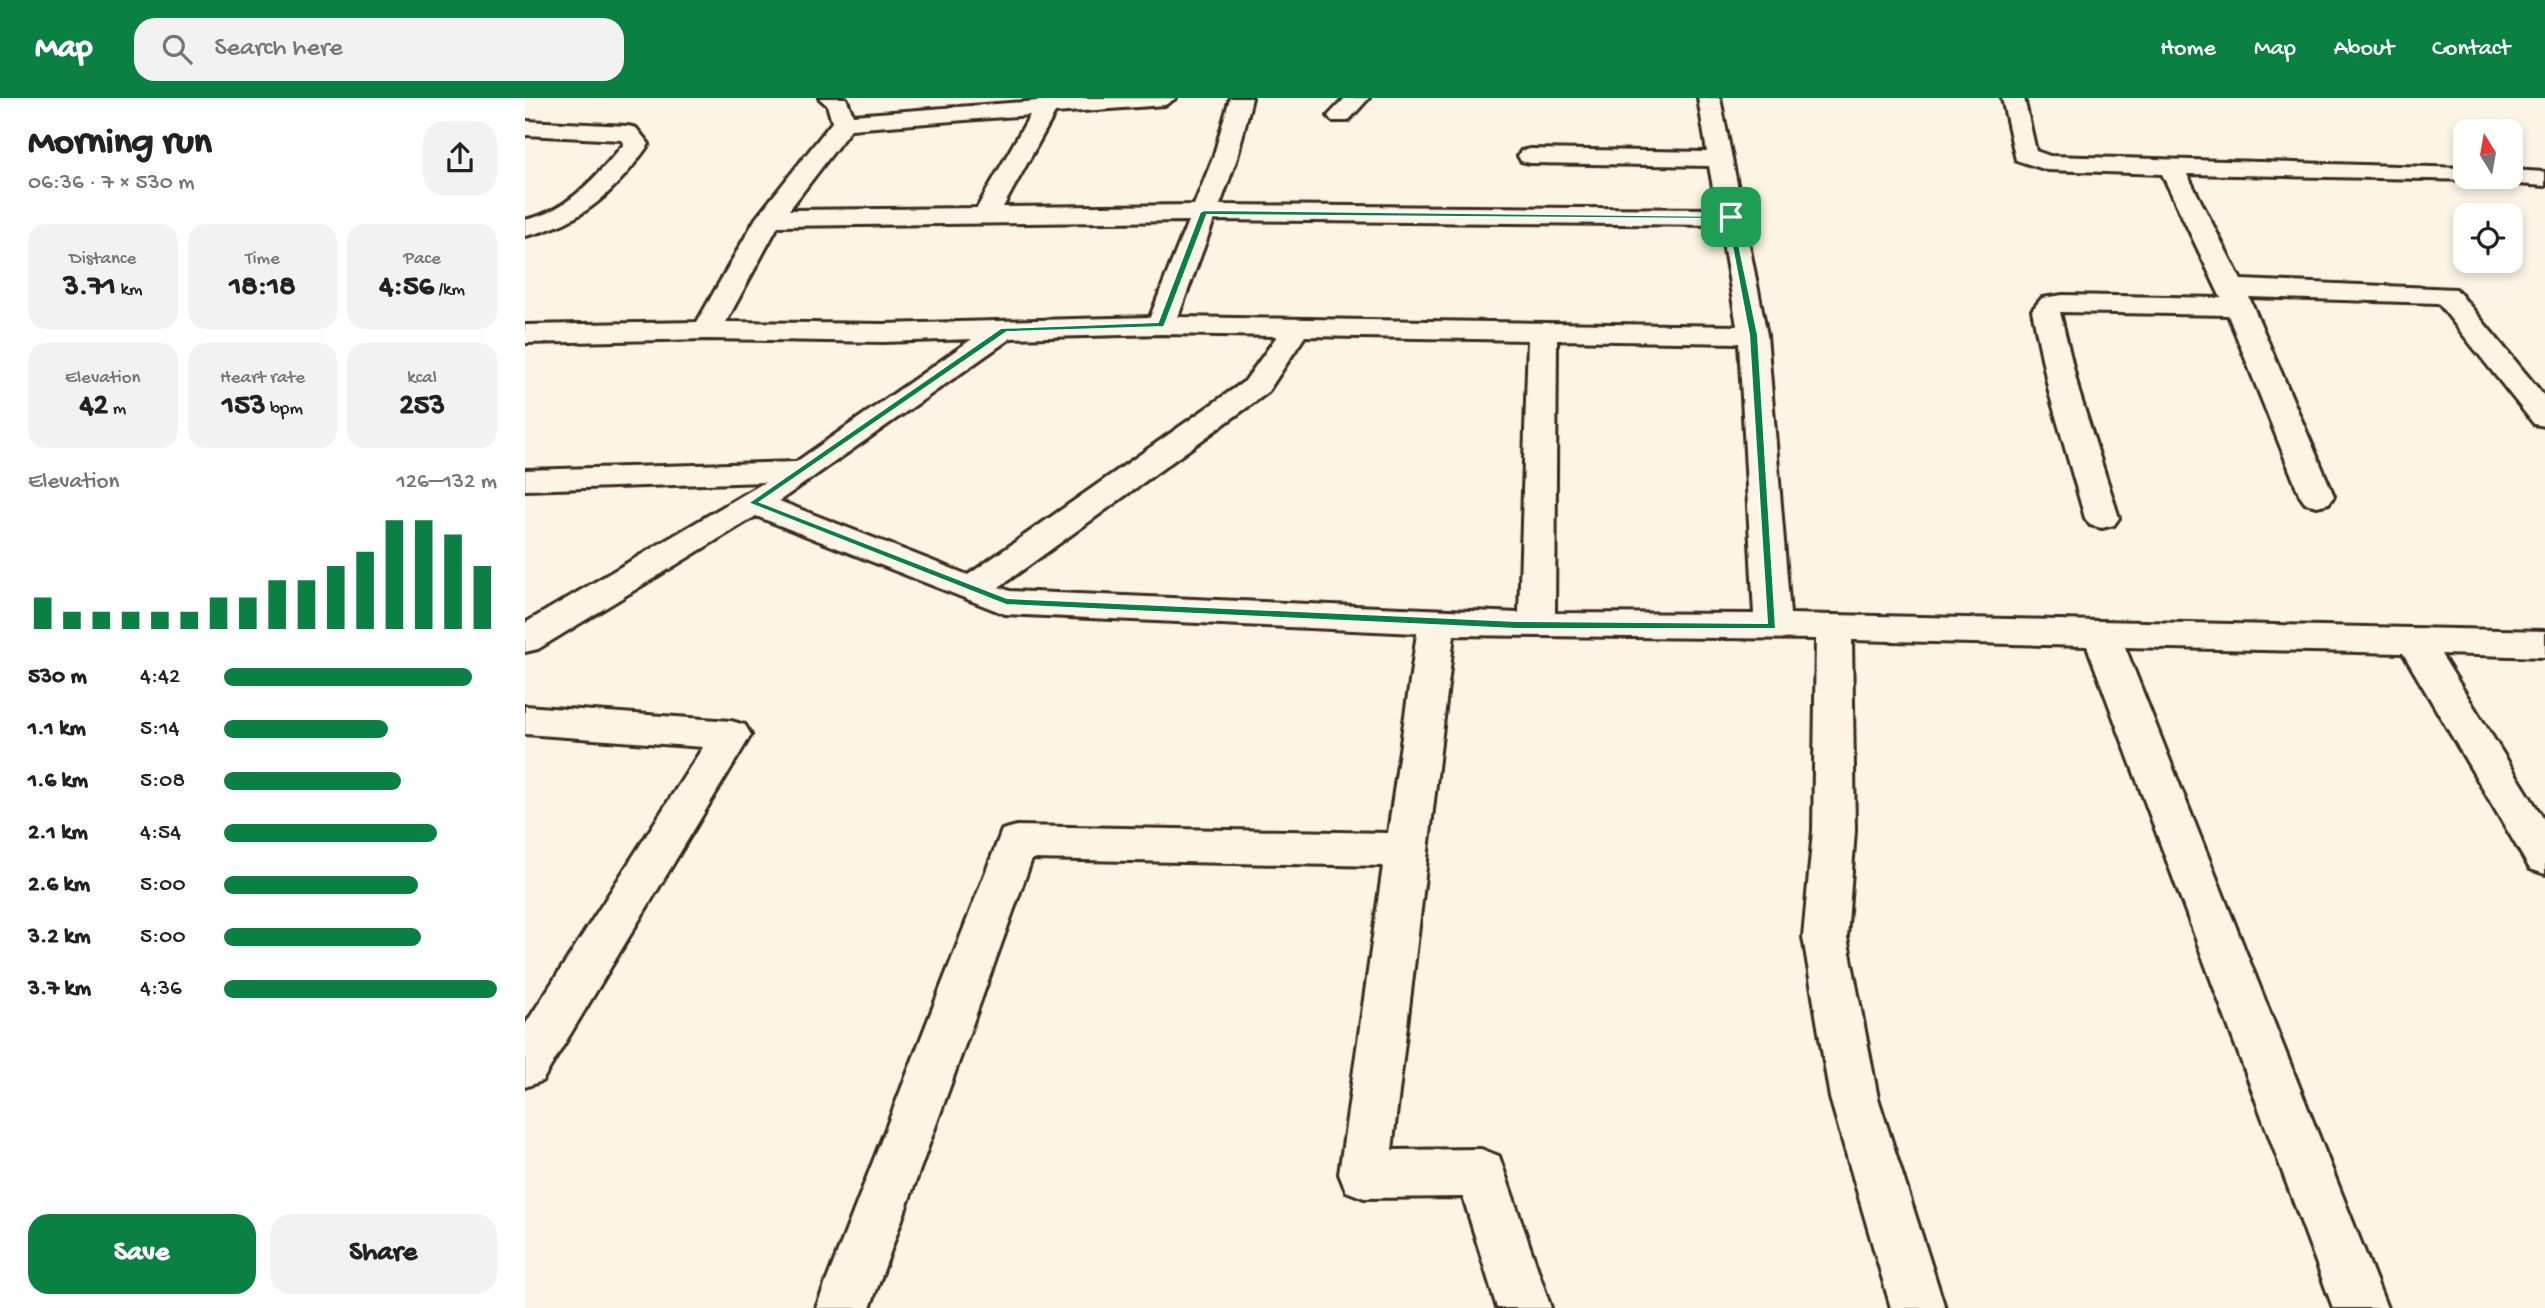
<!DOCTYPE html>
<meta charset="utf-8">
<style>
body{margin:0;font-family:"Gochi Hand",sans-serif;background:#f2f2f2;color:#222;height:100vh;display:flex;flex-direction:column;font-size:26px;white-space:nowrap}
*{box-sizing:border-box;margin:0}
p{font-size:23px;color:#767676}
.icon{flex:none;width:38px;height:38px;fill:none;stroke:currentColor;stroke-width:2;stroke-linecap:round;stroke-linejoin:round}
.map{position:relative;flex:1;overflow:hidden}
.sheet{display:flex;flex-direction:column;background:#fff;width:525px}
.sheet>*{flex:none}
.needle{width:46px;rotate:349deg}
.fabs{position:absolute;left:1928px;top:21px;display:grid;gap:14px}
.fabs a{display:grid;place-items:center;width:70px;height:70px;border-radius:14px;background:#fff;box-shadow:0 4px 10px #0003;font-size:35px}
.pin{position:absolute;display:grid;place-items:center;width:60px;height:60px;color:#fff;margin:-30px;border-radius:14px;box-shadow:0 4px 10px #0006}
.round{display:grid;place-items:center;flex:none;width:74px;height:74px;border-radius:21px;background:#f2f2f2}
.headline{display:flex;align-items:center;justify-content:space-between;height:119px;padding:0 28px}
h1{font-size:38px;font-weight:700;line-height:52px}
.figures{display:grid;grid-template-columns:repeat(3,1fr);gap:10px;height:119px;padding:7px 28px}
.figures div{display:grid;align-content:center;border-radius:18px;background:#f2f2f2;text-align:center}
.figures b{font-size:30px;font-weight:700}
.figures small{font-size:19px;font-weight:400}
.figures p{font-size:19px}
.chart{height:196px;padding:14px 28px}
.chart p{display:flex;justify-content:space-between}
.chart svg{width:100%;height:126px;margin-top:7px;stroke:#0b8043;stroke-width:6}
.cta{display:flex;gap:14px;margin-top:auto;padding:14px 28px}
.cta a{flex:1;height:80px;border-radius:21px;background:#0b8043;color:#fff;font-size:28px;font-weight:700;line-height:80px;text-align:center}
.cta a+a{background:#f2f2f2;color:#222}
ul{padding:0 28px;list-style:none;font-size:23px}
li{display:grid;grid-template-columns:112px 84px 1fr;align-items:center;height:52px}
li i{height:18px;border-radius:9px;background:#0b8043}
header{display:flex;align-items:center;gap:42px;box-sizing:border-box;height:98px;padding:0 35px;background:#0b8043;color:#fff}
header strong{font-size:33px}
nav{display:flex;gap:38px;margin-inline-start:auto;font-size:24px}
.search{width:490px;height:63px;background:#f2f2f2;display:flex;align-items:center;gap:18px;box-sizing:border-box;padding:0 24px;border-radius:21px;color:#767676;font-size:26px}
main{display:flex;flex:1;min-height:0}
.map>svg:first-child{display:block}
</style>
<header>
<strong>Map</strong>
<div class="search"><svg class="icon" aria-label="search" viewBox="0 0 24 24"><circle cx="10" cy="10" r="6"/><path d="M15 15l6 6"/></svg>Search here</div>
<nav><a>Home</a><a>Map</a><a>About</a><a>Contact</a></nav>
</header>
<main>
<section class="sheet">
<div class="headline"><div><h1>Morning run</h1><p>06:36 · 7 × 530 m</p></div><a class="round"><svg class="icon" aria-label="share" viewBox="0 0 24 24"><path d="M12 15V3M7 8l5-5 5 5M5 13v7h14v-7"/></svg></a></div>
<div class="figures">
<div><p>Distance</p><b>3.71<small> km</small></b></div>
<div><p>Time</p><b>18:18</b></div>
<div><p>Pace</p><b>4:56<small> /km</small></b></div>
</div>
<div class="figures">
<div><p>Elevation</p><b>42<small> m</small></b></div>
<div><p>Heart rate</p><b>153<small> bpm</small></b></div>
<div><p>kcal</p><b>253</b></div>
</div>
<div class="chart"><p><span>Elevation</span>126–132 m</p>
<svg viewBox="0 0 160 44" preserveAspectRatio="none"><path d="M5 44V33M15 44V38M25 44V38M35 44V38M45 44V38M55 44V38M65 44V33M75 44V33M85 44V27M95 44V27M105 44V22M115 44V17M125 44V6M135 44V6M145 44V11M155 44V22"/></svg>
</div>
<ul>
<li><b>530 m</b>4:42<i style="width:91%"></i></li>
<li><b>1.1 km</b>5:14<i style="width:60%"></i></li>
<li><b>1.6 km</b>5:08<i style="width:65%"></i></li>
<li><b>2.1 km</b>4:54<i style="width:78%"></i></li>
<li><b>2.6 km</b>5:00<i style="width:71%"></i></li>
<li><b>3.2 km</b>5:00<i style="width:72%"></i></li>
<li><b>3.7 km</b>4:36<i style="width:100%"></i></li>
</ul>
<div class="cta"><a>Save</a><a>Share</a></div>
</section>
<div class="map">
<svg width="2020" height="1210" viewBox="0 0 2020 1210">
<rect width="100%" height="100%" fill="#fcf5e5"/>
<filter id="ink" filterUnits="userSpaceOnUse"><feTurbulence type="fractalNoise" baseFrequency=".0143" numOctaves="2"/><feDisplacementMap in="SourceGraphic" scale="14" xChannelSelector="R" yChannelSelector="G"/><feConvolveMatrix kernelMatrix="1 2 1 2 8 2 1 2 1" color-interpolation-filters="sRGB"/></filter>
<g filter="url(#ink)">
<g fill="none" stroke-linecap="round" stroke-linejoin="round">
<defs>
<path id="minor" d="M 294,0 L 321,0 L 328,17 L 552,0 L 651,0 L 640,7 L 530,15 L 478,109 L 669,107 L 688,60 L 705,0 L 727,0 L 712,60 L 695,107 L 1192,111 L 1184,68 L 1005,65 L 996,63 L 993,58 L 996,53 L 1005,51 L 1182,54 L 1173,0 L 1195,0 L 1242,237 L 1265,516 L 2020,533 L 2020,559 L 1916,556 L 2020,723 L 2020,776 L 2005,771 L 1878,555 L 1600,549 L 1862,1210 L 1808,1210 L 1562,548 L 1327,542 L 1330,733 L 1322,839 L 1353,1000 L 1420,1210 L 1366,1210 L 1305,1000 L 1278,839 L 1288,733 L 1291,541 L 929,537 L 867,1052 L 956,1051 L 974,1058 L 1026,1210 L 972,1210 L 938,1099 L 839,1100 L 821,1093 L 814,1076 L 858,768 L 507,761 L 345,1210 L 291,1210 L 477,732 L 492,728 L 863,735 L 892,535 L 480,516 L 231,418 L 13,551 L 0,554 L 0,525 L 240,384 L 0,392 L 0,372 L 271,364 L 447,241 L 358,244 L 182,241 L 0,245 L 0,227 L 172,224 L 231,120 L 307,24 L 302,7 ZM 505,17 L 452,110 L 264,112 L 326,31 ZM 689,122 L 1195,127 L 1212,228 L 653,219 ZM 663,123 L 625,219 L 358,226 L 201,224 L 253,128 ZM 636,236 L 752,238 L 720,283 L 443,477 L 254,403 L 486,240 ZM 780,238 L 1003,242 L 994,515 L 485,493 L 474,489 L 742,295 ZM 1032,242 L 1214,245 L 1229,516 L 1030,515 Z
M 820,0 L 844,0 L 823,23 L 807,23 L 803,18 Z
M 1477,0 L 1499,0 L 1511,53 L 1525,58 L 1941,70 L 1941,79 L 1952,79 L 1950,82 L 1662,76 L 1716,182 L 1931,191 L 2020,299 L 2020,328 L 2009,326 L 1913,205 L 1724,199 L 1809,398 L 1804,405 L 1792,408 L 1780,405 L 1775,398 L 1703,217 L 1535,214 L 1554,294 L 1594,420 L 1589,427 L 1577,430 L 1565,427 L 1560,420 L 1524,294 L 1507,212 L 1517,200 L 1538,197 L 1696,200 L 1637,76 L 1522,72 L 1491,62 Z
M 0,23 L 103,28 L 111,30 L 124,46 C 91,93 57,126 0,138 L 0,122 C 44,113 71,78 99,46 L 96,42 L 0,37 Z
M 1986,72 L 2020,74 L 2020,88 L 1964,84 L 1961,79 L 1986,79 Z
M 0,608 L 206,623 L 220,627 L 226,637 L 17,983 L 0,989 L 0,927 L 178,649 L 0,636 Z"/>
</defs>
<use href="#minor" stroke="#3b2a1e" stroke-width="6"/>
<use href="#minor" fill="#fcf5e5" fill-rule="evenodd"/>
</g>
</g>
<path fill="#0b8043" stroke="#fff" stroke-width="2" fill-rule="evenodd" d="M 679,112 L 1208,118 L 1233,237 L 1251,531 L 992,531 L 481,507 L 223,405 L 476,230 L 633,224 L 675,114 ZM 682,117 L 1202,121 L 1224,237 L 1242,525 L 992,523 L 482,500 L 235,404 L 482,234 L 639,229 Z"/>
</svg>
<div class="fabs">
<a><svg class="needle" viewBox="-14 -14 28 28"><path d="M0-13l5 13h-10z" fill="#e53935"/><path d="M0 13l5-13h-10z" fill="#767676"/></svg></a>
<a><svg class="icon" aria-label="locate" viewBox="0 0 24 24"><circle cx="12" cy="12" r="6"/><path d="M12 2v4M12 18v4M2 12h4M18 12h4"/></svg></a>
</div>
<div class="pin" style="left:1206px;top:119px;background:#1e9e55"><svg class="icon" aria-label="arrive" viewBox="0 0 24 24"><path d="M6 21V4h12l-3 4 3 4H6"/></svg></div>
</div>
</main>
